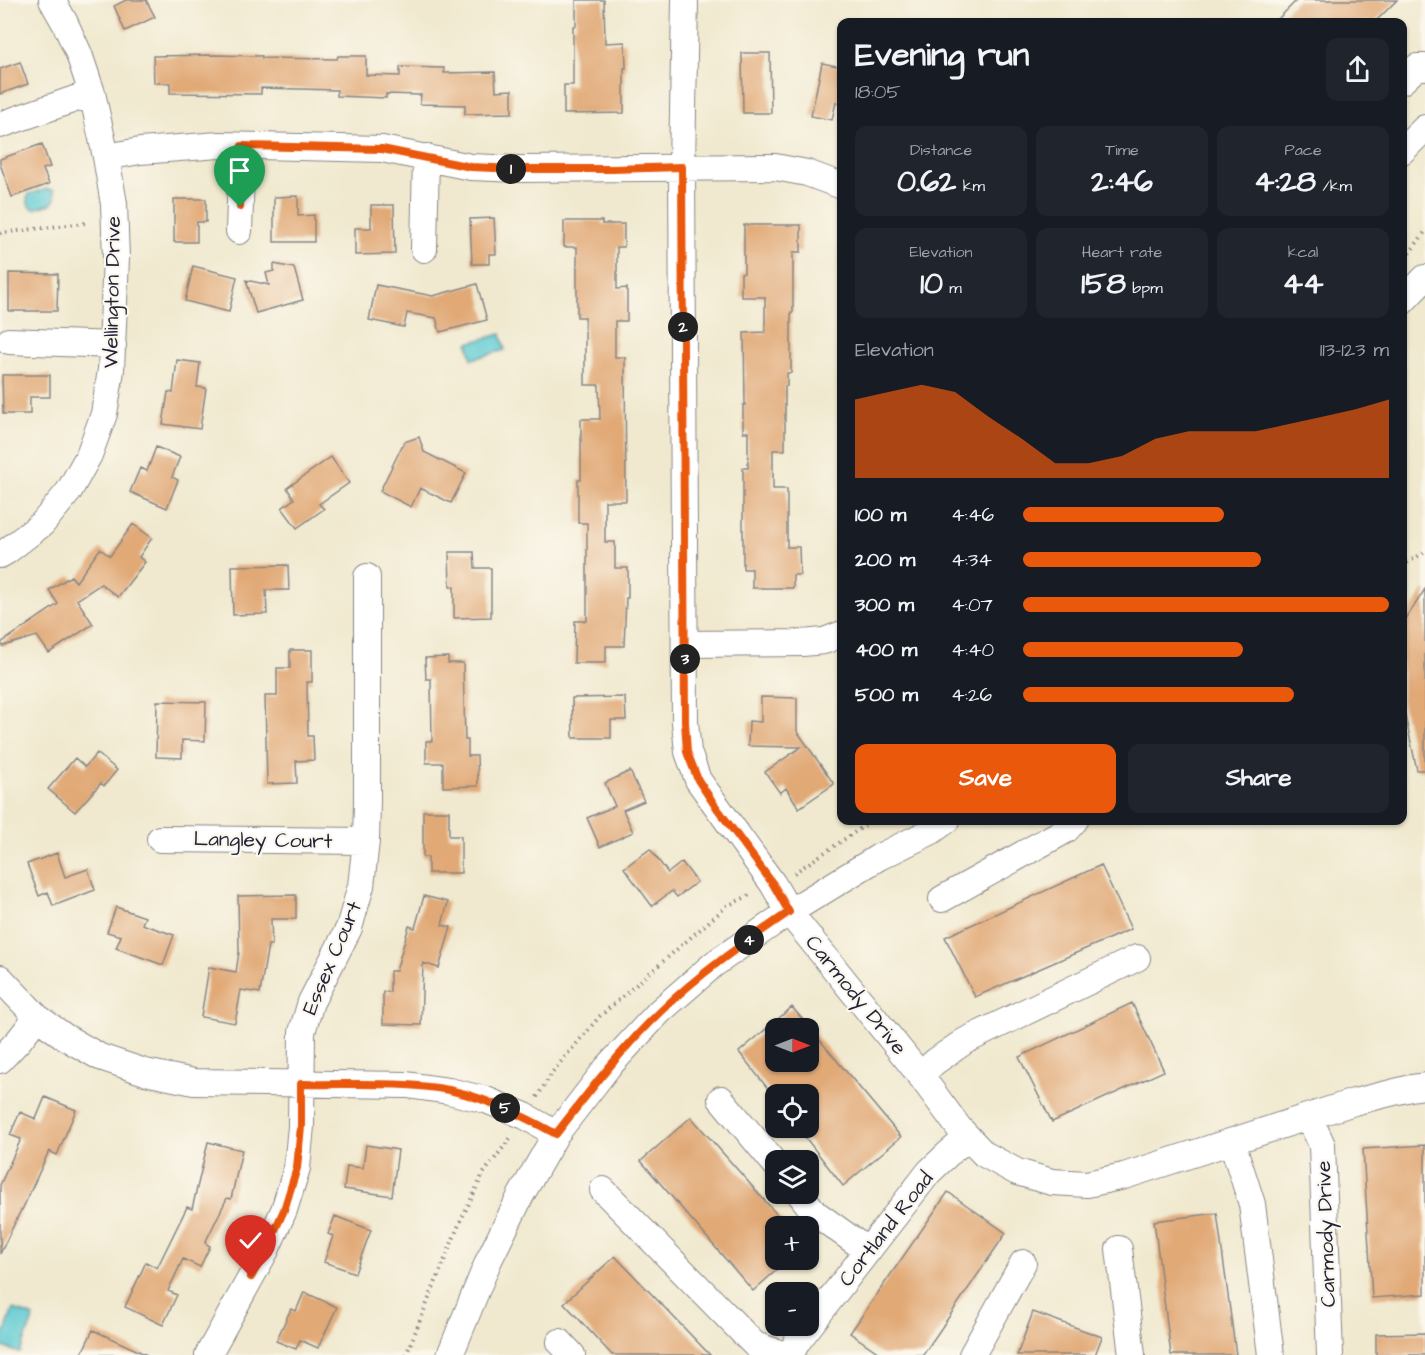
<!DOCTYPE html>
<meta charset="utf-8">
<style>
body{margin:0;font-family:"Architects Daughter",sans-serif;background:#20242c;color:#f1f3f6;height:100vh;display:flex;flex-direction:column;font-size:22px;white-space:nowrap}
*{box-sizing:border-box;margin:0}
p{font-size:20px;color:#9ea1a6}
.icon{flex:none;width:33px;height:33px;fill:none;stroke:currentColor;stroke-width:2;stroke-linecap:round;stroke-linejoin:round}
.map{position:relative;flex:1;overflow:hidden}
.panel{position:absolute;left:837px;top:18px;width:570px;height:807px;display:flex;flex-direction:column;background:#171b24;border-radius:12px;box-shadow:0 2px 4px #0004}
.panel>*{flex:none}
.needle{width:39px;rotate:90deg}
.tools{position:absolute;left:765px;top:1018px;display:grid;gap:12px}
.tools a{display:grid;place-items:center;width:54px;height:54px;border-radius:12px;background:#171b24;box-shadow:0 2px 4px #0004;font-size:30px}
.pin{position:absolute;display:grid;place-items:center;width:51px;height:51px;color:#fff;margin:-62px -26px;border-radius:50% 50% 50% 0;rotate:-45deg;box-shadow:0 0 6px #0007}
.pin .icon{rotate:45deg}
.km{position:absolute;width:30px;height:30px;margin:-15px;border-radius:50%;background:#222;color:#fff;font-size:16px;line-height:30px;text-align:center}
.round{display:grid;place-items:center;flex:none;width:63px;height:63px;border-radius:12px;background:#20242c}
.summary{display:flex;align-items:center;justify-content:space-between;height:102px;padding:0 18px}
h1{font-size:33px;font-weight:700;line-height:45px}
.metrics{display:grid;grid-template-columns:repeat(3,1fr);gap:9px;height:102px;padding:6px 18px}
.metrics div{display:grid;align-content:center;border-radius:12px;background:#20242c;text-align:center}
.metrics b{font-size:30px;font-weight:700}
.metrics small{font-size:16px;font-weight:400}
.metrics p{font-size:16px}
.chart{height:168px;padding:12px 18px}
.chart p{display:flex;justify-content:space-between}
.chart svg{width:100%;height:108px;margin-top:6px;fill:#ea580c;opacity:.7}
.action{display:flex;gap:12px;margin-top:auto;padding:12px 18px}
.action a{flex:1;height:69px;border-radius:12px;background:#ea580c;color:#fff;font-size:24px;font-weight:700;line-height:69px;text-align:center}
.action a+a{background:#20242c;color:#f1f3f6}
ul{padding:0 18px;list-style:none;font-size:20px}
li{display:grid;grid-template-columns:96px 72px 1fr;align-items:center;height:45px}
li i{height:15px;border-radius:8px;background:#ea580c}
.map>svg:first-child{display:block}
</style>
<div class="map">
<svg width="1425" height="1355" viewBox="0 0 1425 1355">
<rect width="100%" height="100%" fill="#fbf7ec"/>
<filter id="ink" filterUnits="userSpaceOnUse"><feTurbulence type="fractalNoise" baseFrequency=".0167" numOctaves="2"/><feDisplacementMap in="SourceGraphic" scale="12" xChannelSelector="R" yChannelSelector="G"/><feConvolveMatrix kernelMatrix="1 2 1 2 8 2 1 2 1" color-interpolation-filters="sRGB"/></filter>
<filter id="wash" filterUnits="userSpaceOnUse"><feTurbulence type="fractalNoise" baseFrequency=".008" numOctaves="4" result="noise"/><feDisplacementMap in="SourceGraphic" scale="24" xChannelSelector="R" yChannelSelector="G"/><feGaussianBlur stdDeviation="1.35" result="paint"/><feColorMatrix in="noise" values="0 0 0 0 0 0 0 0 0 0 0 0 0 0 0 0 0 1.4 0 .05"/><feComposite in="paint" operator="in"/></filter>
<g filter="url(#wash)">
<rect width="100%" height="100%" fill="#f0e9cf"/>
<path fill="#5dcad2" stroke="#407686" stroke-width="1.5" d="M 47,189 L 54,190 L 55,199 L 51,204 L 34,209 L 29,206 L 27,199 L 29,194 Z
M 501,334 L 505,350 L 472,359 L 468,343 Z
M 13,1309 L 34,1317 L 20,1353 L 0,1346 Z"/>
<g id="blocks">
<path fill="#e1a976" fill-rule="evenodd" d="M 126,0 L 146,0 L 155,17 L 125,31 L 114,6 Z
M 576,0 L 604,0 L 605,43 L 625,42 L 626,68 L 624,68 L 624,113 L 564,114 L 564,85 L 573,85 L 573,26 L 576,26 Z
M 1297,0 L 1397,0 L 1375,22 L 1275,22 Z
M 742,53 L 770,53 L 771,113 L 743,113 Z
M 214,55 L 262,56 L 262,58 L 337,59 L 338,56 L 366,56 L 366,75 L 400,76 L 400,67 L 444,68 L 444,73 L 495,72 L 496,91 L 512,90 L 512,113 L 465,114 L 465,105 L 420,104 L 421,95 L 386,94 L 386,98 L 337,96 L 337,90 L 261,88 L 261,94 L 170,93 L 170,83 L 154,83 L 153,56 Z
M 20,62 L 28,84 L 0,94 L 0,69 Z
M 822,63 L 842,67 L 842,104 L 836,102 L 832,120 L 811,116 Z
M 42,144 L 50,167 L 43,169 L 49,184 L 12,197 L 0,164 L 0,159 Z
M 298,196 L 298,216 L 314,215 L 314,242 L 274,242 L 274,197 Z
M 174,199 L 206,199 L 206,222 L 197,222 L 197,242 L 174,242 Z
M 371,205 L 394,205 L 395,254 L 355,255 L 355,228 L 371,228 Z
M 494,218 L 496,254 L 489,254 L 489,264 L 472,264 L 470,219 Z
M 564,221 L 602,221 L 602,224 L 624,224 L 624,247 L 617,247 L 617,289 L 627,288 L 627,321 L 615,321 L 615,357 L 625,357 L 626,501 L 605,501 L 605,542 L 615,542 L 615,568 L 628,568 L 628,598 L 626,598 L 624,646 L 606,646 L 606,663 L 574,663 L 575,621 L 587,621 L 587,523 L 578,523 L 578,480 L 581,480 L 581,419 L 600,419 L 599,385 L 585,385 L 585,317 L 577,317 L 577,247 L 564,247 Z
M 744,225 L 801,225 L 801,252 L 793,252 L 793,312 L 791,312 L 791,373 L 787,373 L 787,386 L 785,386 L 785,450 L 773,450 L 773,489 L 787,489 L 787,547 L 799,547 L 800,575 L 793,575 L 793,588 L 752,588 L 752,569 L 743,569 L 743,468 L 748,468 L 748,432 L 743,432 L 743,405 L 745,405 L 744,333 L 765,332 L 765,297 L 741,297 L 741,273 L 744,273 Z
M 274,264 L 294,268 L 303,300 L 256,313 L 246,280 L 269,285 L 266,273 L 274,271 Z
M 193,266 L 237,277 L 229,312 L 185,301 Z
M 9,273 L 58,274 L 57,311 L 9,311 Z
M 477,284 L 487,320 L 440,332 L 436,318 L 407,313 L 404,327 L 369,320 L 376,285 L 433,296 Z
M 177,360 L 200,363 L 197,387 L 206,388 L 200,429 L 163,424 L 168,392 L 173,393 Z
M 2,375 L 50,375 L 50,397 L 30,397 L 30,414 L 3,414 Z
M 419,437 L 424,452 L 466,473 L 451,503 L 420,488 L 411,507 L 380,491 L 404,442 Z
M 156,447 L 180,457 L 172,477 L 178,480 L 167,508 L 130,492 L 140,468 L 147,471 Z
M 331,457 L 349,483 L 319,504 L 324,509 L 297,528 L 282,508 L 294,499 L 287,488 Z
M 133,524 L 152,538 L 139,557 L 145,562 L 118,597 L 101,584 L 77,600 L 93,624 L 49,653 L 37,636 L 3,646 L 1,643 L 58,604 L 49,590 L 71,576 L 76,582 L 100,549 L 110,556 Z
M 449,552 L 474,552 L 475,568 L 491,568 L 491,617 L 454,618 L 454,587 L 450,587 Z
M 288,565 L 289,590 L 266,590 L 267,614 L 233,615 L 232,566 Z
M 1425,589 L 1425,770 L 1417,770 L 1402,702 L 1402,625 Z
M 290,650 L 312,650 L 312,682 L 307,682 L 308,736 L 313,736 L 314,760 L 296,761 L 297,783 L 267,784 L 265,696 L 277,696 L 277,668 L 290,668 Z
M 448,657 L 448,663 L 463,663 L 465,740 L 468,740 L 468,756 L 477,756 L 478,786 L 443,787 L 443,763 L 426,763 L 426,741 L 432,741 L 431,679 L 426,679 L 425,658 Z
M 625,697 L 626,720 L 611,720 L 611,738 L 573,738 L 572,698 Z
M 761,697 L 797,698 L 797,731 L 834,784 L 799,808 L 786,788 L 780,793 L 765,772 L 801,747 L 748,746 L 749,721 L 761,722 Z
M 157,701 L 206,702 L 205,741 L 182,740 L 182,758 L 156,757 Z
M 97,753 L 117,770 L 104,786 L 101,783 L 75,812 L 48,789 L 75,758 L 85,767 Z
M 630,771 L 644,801 L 623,810 L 633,832 L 600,847 L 587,818 L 615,806 L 605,783 Z
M 423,811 L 449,811 L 449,836 L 461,836 L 461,873 L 428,873 L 428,857 L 423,857 Z
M 650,849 L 668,873 L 682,862 L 697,882 L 677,897 L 672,891 L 652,906 L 624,868 Z
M 57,853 L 65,877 L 88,869 L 95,890 L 53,906 L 48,892 L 39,896 L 27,864 Z
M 1101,865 L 1131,929 L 975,997 L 945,937 Z
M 296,895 L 296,919 L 271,919 L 272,945 L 268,945 L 260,993 L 241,990 L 235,1023 L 201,1017 L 209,967 L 236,972 L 239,952 L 238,896 Z
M 424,896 L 448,902 L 442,925 L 451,927 L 439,968 L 423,963 L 421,1025 L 383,1024 L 383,992 L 390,992 L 390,971 L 396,971 L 409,926 L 415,928 Z
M 116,907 L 145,917 L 142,924 L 174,935 L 163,965 L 116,948 L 121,936 L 107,932 Z
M 1132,1003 L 1164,1071 L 1052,1122 L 1019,1057 Z
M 792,1007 L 901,1137 L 843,1186 L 798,1128 L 808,1128 L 808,1095 L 776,1095 L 776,1099 L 739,1052 ZM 776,1029 L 808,1029 L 808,1062 L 776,1062 Z
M 45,1097 L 76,1110 L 57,1155 L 49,1151 L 22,1210 L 21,1210 L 0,1254 L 0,1185 L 21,1139 L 10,1135 L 20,1112 L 36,1119 Z
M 691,1117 L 788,1227 L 776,1227 L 776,1260 L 788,1260 L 753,1291 L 641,1161 Z
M 208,1142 L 242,1150 L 231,1199 L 227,1198 L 205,1243 L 210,1246 L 200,1267 L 183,1259 L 168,1291 L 177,1295 L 163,1325 L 125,1307 L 146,1262 L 157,1268 L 187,1207 L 192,1209 Z
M 366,1145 L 398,1150 L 392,1196 L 344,1189 L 347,1166 L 363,1168 Z
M 1425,1145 L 1425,1294 L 1372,1298 L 1363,1149 Z
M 948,1192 L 1006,1233 L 923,1355 L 882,1355 L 850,1333 Z
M 1217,1213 L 1236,1355 L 1171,1355 L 1154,1221 Z
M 335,1216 L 371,1230 L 355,1273 L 324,1262 L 333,1236 L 328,1234 Z
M 615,1256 L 710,1355 L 612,1355 L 564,1303 Z
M 304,1292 L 337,1307 L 318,1348 L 300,1340 L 296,1349 L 276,1341 L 291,1309 L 296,1311 Z
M 1033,1312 L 1102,1337 L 1095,1355 L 1017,1355 Z
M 93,1330 L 147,1355 L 81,1355 Z
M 1425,1333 L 1425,1355 L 1376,1355 L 1376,1334 Z"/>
</g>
</g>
<g filter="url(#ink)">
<use href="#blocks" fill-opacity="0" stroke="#898685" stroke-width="1.5"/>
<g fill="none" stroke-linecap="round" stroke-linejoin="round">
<defs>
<path id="minor" d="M 685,0 L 682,167 L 685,722 L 688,752 L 698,780 L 773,884 L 789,912 L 920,1075 L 959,1128 L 984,1154 L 1017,1172 L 1052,1182 L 1087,1184 L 1124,1176 L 1354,1102 L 1411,1088 L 1425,1086
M 1402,81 L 1417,67 L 1425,67
M 0,125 L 92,93
M 1402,151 L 1425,128
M 106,157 L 140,151 L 219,145 L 382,149 L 471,167 L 519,169 L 775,167 L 807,173 L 842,186
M 239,231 L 242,146
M 424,249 L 426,157
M 1402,302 L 1425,278
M 9,341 L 113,345
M 0,555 L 7,551 L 42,524 L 69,491 L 89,455 L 104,414 L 111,370 L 116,258 L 114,204 L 106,157 L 92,93 L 79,54 L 65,23 L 52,0
M 685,644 L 803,643 L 824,641 L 842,634
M 160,839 L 366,841
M 942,899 L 1066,830 L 1075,820
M 0,978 L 37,1017 L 65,1037 L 100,1057 L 145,1072 L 194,1082 L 407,1085 L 449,1091 L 486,1100 L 525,1116 L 556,1134
M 0,1060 L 19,1040 L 37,1017
M 920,1075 L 936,1061 L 965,1041 L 1137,958
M 721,1099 L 776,1165
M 1309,1117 L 1322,1145 L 1330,1355
M 1232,1142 L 1252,1204 L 1271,1355
M 603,1190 L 755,1345 L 786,1355
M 800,1194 L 815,1213 L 868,1251
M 1119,1249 L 1132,1355
M 560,1342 L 572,1355
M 208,1355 L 266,1250 L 284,1210 L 297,1168 L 301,1126 L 302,1032 L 311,1002 L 349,928 L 361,886 L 366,841 L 367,801 L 367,577
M 450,1355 L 488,1262 L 521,1195 L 556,1134 L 607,1068 L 660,1011 L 714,964 L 789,912 L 879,857 L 932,831 L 947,820
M 790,1355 L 797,1342 L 929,1172 L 948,1154 L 967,1138
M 972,1355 L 1023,1263"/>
</defs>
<use href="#minor" stroke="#898685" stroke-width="28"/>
<path stroke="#898685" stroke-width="4" stroke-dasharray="1.5 4.5" stroke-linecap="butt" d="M 0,233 L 85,223
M 1402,263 L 1425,232
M 1402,566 L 1425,552
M 794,873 L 873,820
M 537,1097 L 554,1070 L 600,1016 L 727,906 L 752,894
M 406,1355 L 460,1222 L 483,1174 L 512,1136"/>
<use href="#minor" stroke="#fff" stroke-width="26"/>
</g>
</g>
<g fill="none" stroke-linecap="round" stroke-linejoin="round" filter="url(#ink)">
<defs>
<path id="route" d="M 240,207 L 242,146 L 382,149 L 471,167 L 519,169 L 612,169 L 682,167 L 685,722 L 687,752 L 698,780 L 714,804 L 773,884 L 789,912 C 744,943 700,973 661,1011 C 622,1048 589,1092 556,1134 C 522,1115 487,1098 449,1090 C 401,1081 349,1085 301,1084 L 301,1126 L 297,1168 L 284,1210 L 266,1250 L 251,1277"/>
</defs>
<use href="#route" stroke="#fff" stroke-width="12"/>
<use href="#route" stroke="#ea580c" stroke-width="8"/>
</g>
<g text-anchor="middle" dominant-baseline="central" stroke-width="4.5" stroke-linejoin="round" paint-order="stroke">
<g font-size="21" fill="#22223b" stroke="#fbf7ec">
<text transform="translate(112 292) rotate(-89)">Wellington Drive</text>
<text transform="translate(263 840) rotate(1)">Langley Court</text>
<text transform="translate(332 958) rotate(-67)">Essex Court</text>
<text transform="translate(856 995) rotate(51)">Carmody Drive</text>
<text transform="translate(886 1229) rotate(-52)">Cortland Road</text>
<text transform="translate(1326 1234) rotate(-92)">Carmody Drive</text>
</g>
</g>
</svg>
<div class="tools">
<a><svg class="needle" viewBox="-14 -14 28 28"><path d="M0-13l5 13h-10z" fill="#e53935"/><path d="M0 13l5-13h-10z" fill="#9ea1a6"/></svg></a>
<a><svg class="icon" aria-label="locate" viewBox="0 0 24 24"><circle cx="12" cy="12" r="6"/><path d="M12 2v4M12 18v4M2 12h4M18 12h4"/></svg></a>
<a><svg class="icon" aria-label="layers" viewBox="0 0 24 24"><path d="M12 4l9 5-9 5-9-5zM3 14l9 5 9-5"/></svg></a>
<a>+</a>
<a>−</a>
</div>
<div class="pin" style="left:240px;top:207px;background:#1e9e55"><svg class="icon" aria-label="arrive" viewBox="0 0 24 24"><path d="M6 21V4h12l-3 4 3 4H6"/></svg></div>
<div class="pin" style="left:251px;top:1277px;background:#d93025"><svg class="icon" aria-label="check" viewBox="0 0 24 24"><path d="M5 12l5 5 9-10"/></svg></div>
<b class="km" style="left:511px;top:169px">1</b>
<b class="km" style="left:683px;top:327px">2</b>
<b class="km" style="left:685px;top:659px">3</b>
<b class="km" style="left:749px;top:940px">4</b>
<b class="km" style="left:505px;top:1108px">5</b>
<section class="panel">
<div class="summary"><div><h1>Evening run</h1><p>18:05</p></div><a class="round"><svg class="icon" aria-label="share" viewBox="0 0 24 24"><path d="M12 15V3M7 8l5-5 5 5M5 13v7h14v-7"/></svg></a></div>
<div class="metrics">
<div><p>Distance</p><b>0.62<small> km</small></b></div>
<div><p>Time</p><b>2:46</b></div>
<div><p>Pace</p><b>4:28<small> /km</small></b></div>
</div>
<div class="metrics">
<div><p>Elevation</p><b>10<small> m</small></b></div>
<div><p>Heart rate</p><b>158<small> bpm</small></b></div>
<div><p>kcal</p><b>44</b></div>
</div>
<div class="chart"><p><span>Elevation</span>113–123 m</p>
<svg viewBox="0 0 160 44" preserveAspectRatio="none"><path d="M0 44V12L10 9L20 6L30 9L40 19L50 28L60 38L70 38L80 35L90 28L100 25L110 25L120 25L130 22L140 19L150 16L160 12V44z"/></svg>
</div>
<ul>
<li><b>100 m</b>4:46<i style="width:55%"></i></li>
<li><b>200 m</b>4:34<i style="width:65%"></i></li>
<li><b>300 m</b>4:07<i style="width:100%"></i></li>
<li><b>400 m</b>4:40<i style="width:60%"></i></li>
<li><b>500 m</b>4:26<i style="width:74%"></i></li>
</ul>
<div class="action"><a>Save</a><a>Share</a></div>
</section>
</div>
